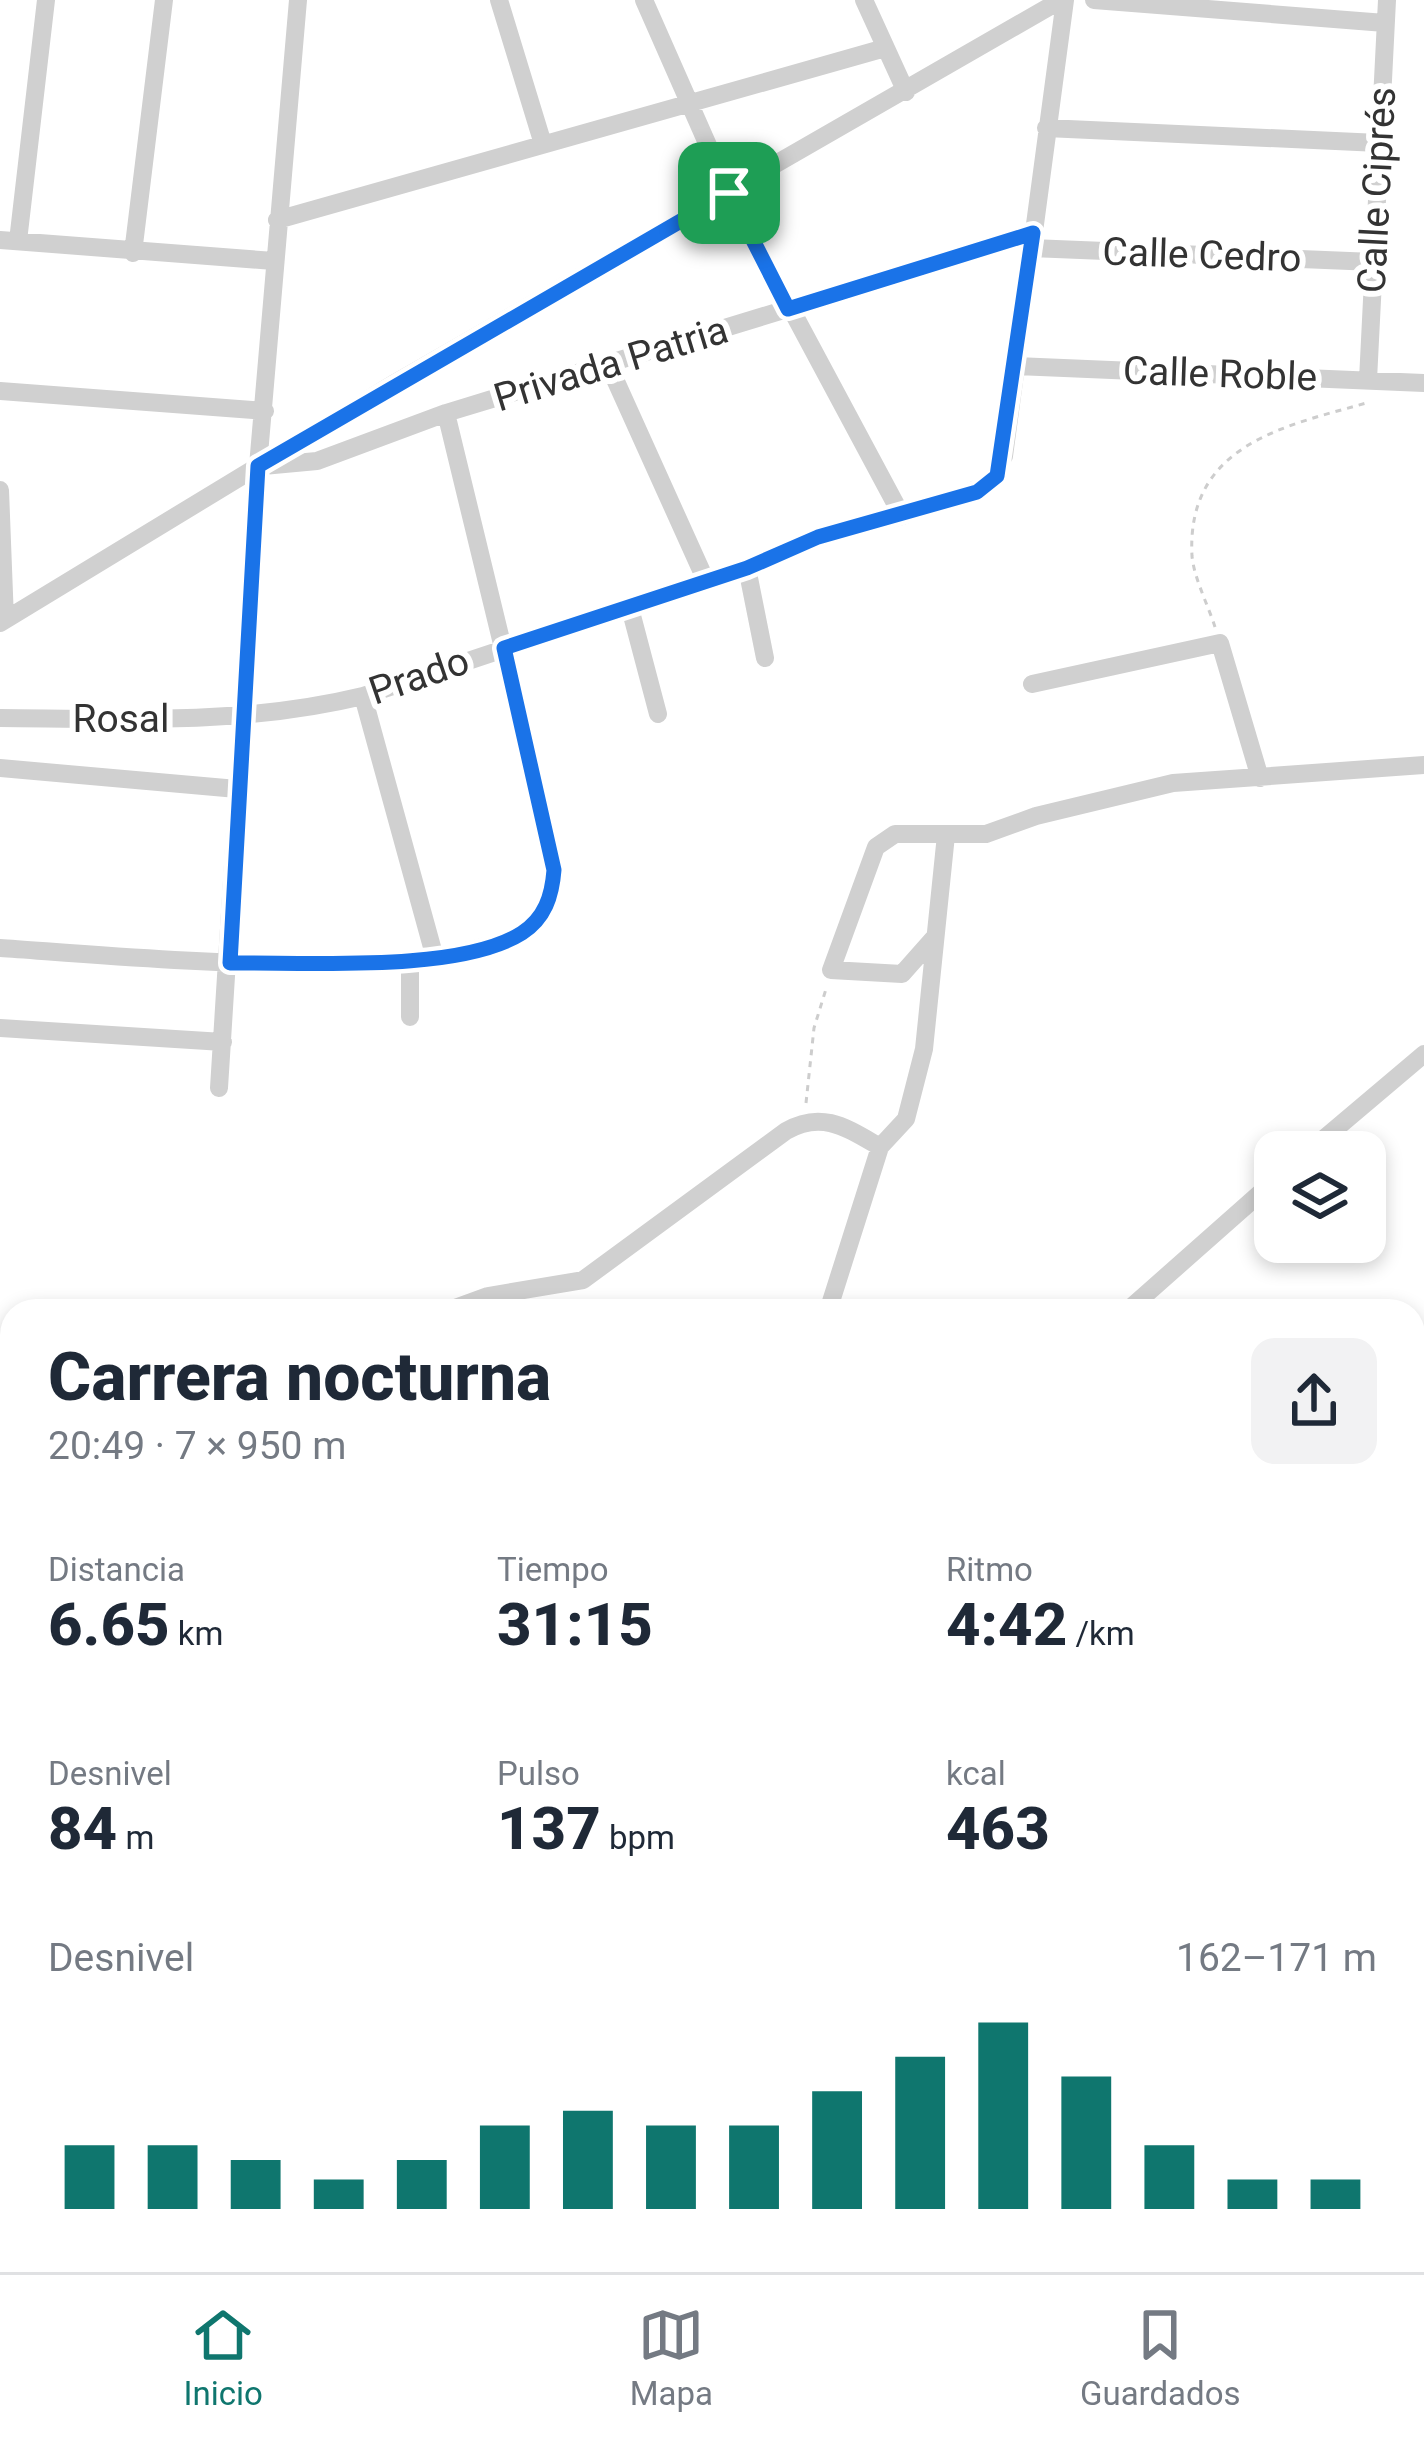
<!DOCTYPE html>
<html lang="es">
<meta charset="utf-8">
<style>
body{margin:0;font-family:Roboto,sans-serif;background:#f2f2f3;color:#1f2937;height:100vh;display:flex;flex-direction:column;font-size:45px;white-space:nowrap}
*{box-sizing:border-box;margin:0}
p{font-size:39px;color:#747a83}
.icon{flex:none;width:66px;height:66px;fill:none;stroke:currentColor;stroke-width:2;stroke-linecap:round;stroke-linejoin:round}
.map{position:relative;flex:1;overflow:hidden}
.panel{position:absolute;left:0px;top:1299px;width:1425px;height:975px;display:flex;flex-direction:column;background:#fff;border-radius:36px 36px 0 0;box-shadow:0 6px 18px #0003}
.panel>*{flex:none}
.tools{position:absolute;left:1254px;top:1131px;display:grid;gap:24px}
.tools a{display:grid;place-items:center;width:132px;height:132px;border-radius:24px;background:#fff;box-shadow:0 6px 18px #0003;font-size:60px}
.pin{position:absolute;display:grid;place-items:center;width:102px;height:102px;color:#fff;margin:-51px;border-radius:24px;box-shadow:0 6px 18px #0006}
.round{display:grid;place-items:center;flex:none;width:126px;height:126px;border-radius:24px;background:#f2f2f3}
.head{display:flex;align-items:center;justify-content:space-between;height:204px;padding:0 48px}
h1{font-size:66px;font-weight:800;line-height:90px}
.stats{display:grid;grid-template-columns:repeat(3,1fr);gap:18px;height:204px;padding:12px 48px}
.stats div{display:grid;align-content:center}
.stats b{font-size:60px;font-weight:800}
.stats small{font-size:33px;font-weight:400}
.stats p{font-size:33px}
.chart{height:336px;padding:24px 48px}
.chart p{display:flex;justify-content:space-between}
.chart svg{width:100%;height:216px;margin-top:12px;stroke:#0f766e;stroke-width:6}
.tabs{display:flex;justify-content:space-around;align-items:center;height:168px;border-top:3px solid #e0e1e3;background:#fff;font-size:33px;color:#747a83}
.tabs a{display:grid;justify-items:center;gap:6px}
.tabs .current{color:#0f766e}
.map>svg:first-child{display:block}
</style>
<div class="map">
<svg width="1424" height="2272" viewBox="0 0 1424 2272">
<rect width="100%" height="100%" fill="#fff"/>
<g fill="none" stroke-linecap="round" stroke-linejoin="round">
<path stroke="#cdcdcd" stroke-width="3" stroke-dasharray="6 6" stroke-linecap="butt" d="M 1215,627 C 1208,605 1194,578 1192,556 C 1186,444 1285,426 1370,402
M 806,1103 L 814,1028 L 826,989"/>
<path stroke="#d0d0d0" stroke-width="9" d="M 1416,2063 L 1424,2146
M 245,2272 L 256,2262
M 777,2272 L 778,2262
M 918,2272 L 920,2262"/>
<path stroke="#d0d0d0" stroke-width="18" d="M 499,0 L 543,144
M 644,0 L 729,193 L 902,516
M 864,0 L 906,92
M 1094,0 L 1385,23
M 1046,128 L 1379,143
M 277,220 L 885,48
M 0,240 L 274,261
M 18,241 L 46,0
M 1031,248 L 1374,262
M 133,253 L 164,0
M 609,366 L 706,581
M 1015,366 L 1424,383
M 1368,380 L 1387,0
M 0,391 L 265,411
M 263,466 L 317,461 L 446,413 L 1033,234
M 0,490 L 5,620 L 0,618
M 747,568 L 765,658
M 630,608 L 658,714
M 0,623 L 395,383 L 1061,0
M 1032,684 L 1220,643 L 1260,778
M 363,696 L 435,958
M 0,718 C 123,719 243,725 363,696 L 747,568 L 818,537 L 902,516 L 988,485 L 1004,456 L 1065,0
M 0,768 L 237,789
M 933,939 L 902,974 L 831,970 L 876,847 L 895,834 L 986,834 L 1036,816 L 1173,783 L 1424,765
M 0,948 C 99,954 481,994 541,916 C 556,895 554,870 551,846 L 446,413
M 410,960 L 410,1017
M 0,1028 L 223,1042
M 219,1088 L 258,466 L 298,0
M 880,1147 L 906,1119 L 924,1049 L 946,835
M 1308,1152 L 1424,1054
M 447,1311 L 488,1296 L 583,1280 L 786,1131 C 822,1110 847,1128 880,1147 L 828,1311
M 1127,1311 L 1275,1180
M 0,1443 L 12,1441
M 0,1780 L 12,1782
M 685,2262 L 686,2272"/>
</g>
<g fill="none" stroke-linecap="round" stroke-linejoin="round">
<defs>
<path id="route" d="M 729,193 L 788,309 L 1033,233 L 997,476 L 977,492 L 818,537 L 747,568 L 504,648 L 554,870 C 552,896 545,918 522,933 C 459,973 306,962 230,963 L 258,466 Z"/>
</defs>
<use href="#route" stroke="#fff" stroke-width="24"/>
<use href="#route" stroke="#1a73e8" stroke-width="15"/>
</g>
<g text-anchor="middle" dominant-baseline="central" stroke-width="12" stroke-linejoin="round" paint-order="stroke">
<g font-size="39" fill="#333" stroke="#fff">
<text transform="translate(1377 190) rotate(-87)">Calle Ciprés</text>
<text transform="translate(1202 255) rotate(2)">Calle Cedro</text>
<text transform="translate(611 364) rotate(-17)">Privada Patria</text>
<text transform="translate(1220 374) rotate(2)">Calle Roble</text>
<text transform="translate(419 676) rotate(-19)">Prado</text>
<text x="121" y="719">Rosal</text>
</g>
</g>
</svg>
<div class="tools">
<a><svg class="icon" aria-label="layers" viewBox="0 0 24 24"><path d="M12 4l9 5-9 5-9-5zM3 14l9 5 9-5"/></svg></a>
</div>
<div class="pin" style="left:729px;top:193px;background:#1e9e55"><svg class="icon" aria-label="arrive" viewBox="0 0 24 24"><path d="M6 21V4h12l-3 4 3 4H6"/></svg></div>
<section class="panel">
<div class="head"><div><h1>Carrera nocturna</h1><p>20:49 · 7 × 950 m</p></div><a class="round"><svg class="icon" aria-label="share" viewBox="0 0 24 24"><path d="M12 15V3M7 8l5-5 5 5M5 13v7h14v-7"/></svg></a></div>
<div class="stats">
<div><p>Distancia</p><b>6.65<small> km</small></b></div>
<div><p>Tiempo</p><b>31:15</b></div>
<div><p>Ritmo</p><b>4:42<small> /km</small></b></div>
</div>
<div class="stats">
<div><p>Desnivel</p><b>84<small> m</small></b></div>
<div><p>Pulso</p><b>137<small> bpm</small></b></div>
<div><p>kcal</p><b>463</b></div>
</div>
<div class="chart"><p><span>Desnivel</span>162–171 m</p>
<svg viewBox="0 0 160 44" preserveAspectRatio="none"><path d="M5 44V31M15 44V31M25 44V34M35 44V38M45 44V34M55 44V27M65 44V24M75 44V27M85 44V27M95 44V20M105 44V13M115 44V6M125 44V17M135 44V31M145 44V38M155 44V38"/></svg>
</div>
</section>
</div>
<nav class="tabs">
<a class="current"><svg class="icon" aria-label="home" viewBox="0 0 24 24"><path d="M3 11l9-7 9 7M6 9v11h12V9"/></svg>Inicio</a>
<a><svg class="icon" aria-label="map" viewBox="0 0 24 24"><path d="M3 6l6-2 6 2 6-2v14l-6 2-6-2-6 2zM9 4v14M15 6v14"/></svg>Mapa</a>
<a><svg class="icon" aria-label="saved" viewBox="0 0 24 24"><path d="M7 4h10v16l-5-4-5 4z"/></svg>Guardados</a>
</nav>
